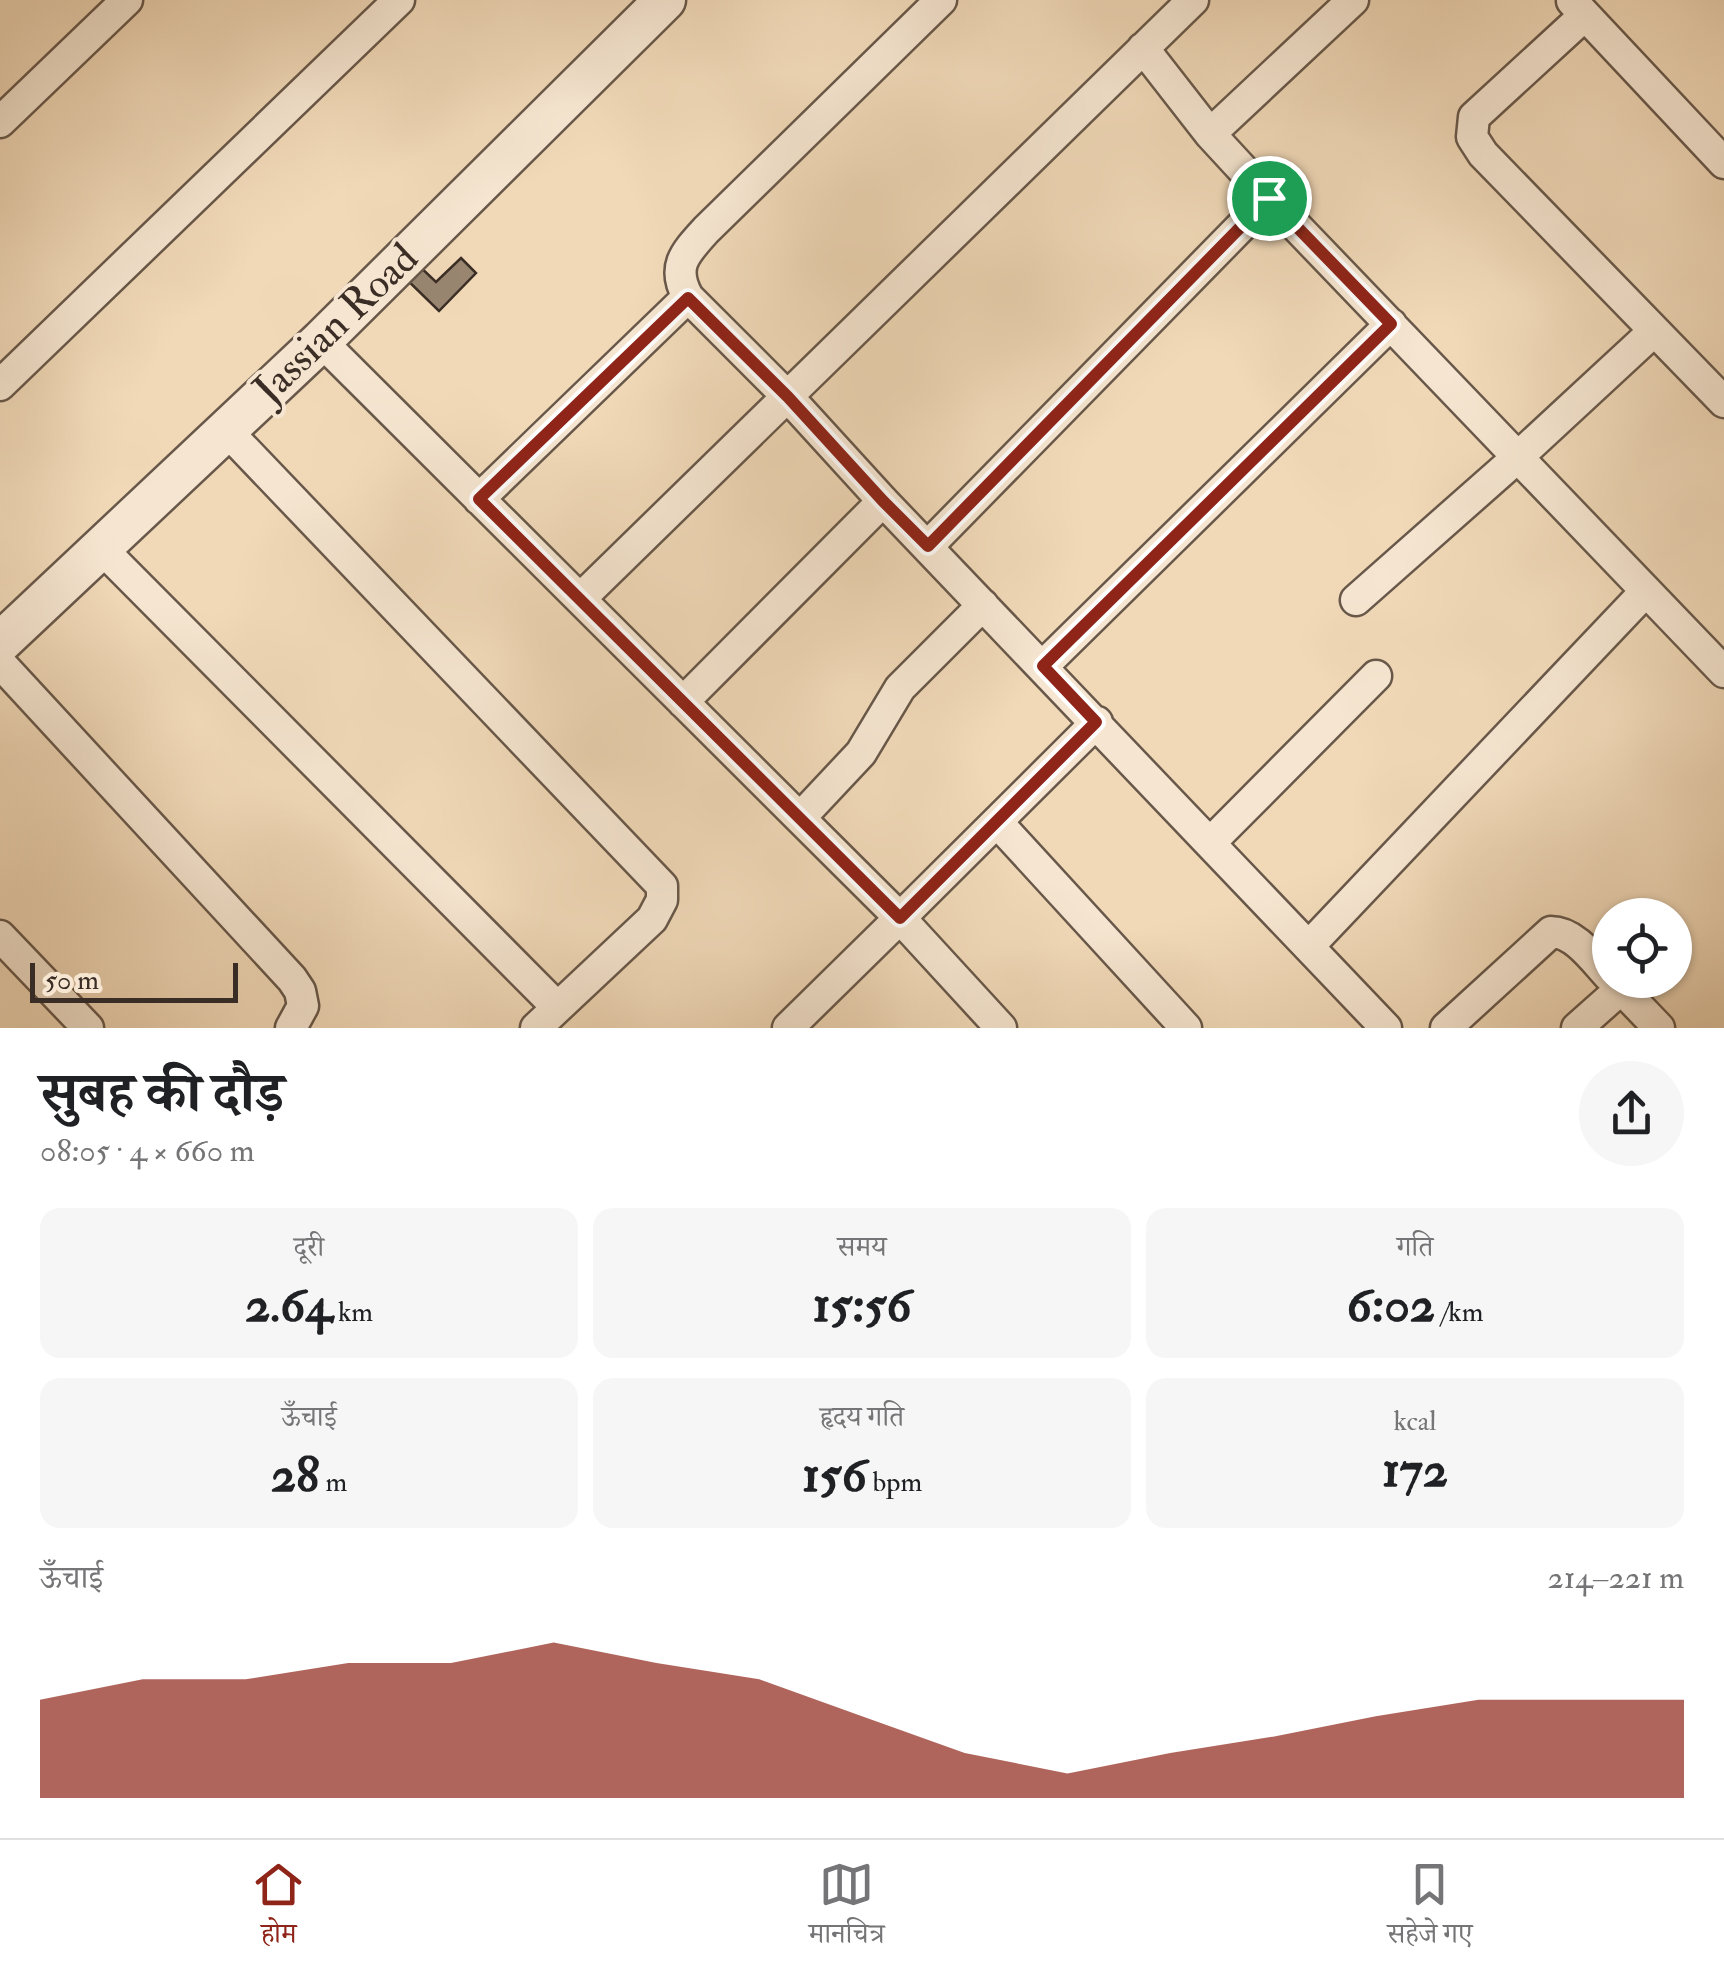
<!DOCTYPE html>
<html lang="hi">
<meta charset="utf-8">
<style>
body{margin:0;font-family:"IM FELL Double Pica","Noto Serif Devanagari",serif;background:#f6f6f6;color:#202124;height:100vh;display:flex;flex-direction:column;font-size:38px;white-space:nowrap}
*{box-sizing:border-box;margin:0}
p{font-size:32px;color:#757577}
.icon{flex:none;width:55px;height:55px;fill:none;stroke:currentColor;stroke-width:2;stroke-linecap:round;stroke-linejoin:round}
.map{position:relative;height:1028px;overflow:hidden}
.sheet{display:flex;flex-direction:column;background:#fff;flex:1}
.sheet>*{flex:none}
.controls{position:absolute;left:1592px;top:898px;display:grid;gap:20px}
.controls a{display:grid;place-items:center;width:100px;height:100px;border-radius:50%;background:#fff;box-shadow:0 2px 8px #0004;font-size:50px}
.scale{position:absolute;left:30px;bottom:25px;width:208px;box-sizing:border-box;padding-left:10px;border:5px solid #3a2d25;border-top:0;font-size:28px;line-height:35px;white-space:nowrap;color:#3a2d25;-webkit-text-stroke:8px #f6e6d1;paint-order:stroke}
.pin{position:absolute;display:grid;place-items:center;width:85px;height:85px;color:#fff;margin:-42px;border:5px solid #fff;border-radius:50%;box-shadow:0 2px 10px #0007}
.round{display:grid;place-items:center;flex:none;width:105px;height:105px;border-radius:52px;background:#f6f6f6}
.head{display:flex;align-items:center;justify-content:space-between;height:170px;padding:0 40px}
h1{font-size:55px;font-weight:700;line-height:75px}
.figures{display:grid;grid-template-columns:repeat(3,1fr);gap:15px;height:170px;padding:10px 40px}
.figures div{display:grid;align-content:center;border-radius:20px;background:#f6f6f6;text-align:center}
.figures b{font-size:50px;font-weight:700}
.figures small{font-size:28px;font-weight:400}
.figures p{font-size:28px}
.chart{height:280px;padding:20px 40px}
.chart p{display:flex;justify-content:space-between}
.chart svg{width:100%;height:180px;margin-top:10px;fill:#8f2418;opacity:.7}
.tabs{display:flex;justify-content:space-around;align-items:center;height:140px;border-top:2px solid #e0e0e0;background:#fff;font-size:28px;color:#757577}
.tabs a{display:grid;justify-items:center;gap:5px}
.tabs .on{color:#8f2418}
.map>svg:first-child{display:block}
</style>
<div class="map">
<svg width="1724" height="1028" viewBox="0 0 1724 1028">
<rect width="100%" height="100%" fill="#f1d9b8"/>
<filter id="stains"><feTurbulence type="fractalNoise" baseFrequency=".002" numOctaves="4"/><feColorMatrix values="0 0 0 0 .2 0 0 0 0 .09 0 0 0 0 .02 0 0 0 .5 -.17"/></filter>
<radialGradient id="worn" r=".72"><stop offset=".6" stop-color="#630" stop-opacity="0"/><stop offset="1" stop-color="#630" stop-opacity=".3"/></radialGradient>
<path fill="#998671" stroke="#3a2d25" stroke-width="2.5" d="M 461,258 L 476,273 L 439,311 L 401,274 L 414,261 L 436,282 Z"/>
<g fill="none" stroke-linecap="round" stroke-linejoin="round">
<defs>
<path id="minor" d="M 1572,1 L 1724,163
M 1585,15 L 1474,117 L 1472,137 L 1483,154 L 1724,402
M 1143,48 L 1210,134 L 1269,198 L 1724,672
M 0,122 L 127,0
M 1210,134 L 1353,0
M 688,297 L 788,397 L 883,501 L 1386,1028
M 321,341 L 900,918 L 788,1028
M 0,385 L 399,0
M 226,430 L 662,886 L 662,900 L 652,919 L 536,1028
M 479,499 L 688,297 C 671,267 685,253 706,230 L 941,0
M 929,545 L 1269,198
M 99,546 L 557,1007
M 580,599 L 1193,0
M 1356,600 L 1519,456 L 1654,331
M 0,663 L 292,979 L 300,991 L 303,1006 L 291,1028
M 1043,666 L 1391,324
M 683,702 L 883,501
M 800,818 L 861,753 L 900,688 L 983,605
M 997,822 L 1186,1028
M 1210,843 L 1376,676
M 0,936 L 88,1028
M 1309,946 L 1645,592
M 1613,980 L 1659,1028
M 1001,1028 L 900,918 L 1097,722
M 1446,1028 L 1551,932 C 1575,932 1594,960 1610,977
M 1577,1028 L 1622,988"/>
<path id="tertiary" d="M 0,643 L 321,341 L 665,0"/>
</defs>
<use href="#minor" stroke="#68584a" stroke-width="35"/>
<use href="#tertiary" stroke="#68584a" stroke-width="45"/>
<use href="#minor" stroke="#f6e6d1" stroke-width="30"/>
<use href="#tertiary" stroke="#f6e6d1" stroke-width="40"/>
</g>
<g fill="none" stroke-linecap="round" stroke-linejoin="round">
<defs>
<path id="route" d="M 1269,198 L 1391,324 L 1043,666 L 1096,722 L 900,918 L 479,499 L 688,298 L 788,397 L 883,501 L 928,546 Z"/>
</defs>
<use href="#route" stroke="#fff" stroke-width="20"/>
<use href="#route" stroke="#8f2418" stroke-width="12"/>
</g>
<g text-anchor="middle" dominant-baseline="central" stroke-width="8" stroke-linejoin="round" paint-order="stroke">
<g font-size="42" fill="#3a2d25" stroke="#f6e6d1">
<text transform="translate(336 324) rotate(-44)">Jassian Road</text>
</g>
</g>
<rect width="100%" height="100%" filter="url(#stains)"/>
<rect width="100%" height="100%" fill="url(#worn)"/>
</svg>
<div class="controls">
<a><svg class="icon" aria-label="locate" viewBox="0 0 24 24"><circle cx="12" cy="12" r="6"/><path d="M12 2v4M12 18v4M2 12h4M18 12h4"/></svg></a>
</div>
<div class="scale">50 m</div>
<div class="pin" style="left:1269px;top:198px;background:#1e9e55"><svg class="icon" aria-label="arrive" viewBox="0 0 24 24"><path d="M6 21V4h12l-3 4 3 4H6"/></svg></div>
</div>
<section class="sheet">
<div class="head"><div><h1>सुबह की दौड़</h1><p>08:05 · 4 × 660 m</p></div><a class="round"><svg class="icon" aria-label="share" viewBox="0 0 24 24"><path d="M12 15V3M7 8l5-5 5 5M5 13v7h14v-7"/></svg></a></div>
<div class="figures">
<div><p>दूरी</p><b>2.64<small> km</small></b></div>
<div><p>समय</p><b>15:56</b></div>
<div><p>गति</p><b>6:02<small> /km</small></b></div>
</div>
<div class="figures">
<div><p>ऊँचाई</p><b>28<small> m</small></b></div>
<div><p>हृदय गति</p><b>156<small> bpm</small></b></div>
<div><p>kcal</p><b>172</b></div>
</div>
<div class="chart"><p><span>ऊँचाई</span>214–221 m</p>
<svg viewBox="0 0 160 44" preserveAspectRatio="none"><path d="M0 44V20L10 15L20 15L30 11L40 11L50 6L60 11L70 15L80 24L90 33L100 38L110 33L120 29L130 24L140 20L150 20L160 20V44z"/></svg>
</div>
</section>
<nav class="tabs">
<a class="on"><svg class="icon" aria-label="home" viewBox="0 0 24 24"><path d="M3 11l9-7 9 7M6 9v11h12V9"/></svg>होम</a>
<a><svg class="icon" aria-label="map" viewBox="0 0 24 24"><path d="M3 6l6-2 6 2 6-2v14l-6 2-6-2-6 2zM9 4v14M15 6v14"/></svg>मानचित्र</a>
<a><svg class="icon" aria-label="saved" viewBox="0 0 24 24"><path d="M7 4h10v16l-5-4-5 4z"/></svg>सहेजे गए</a>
</nav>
